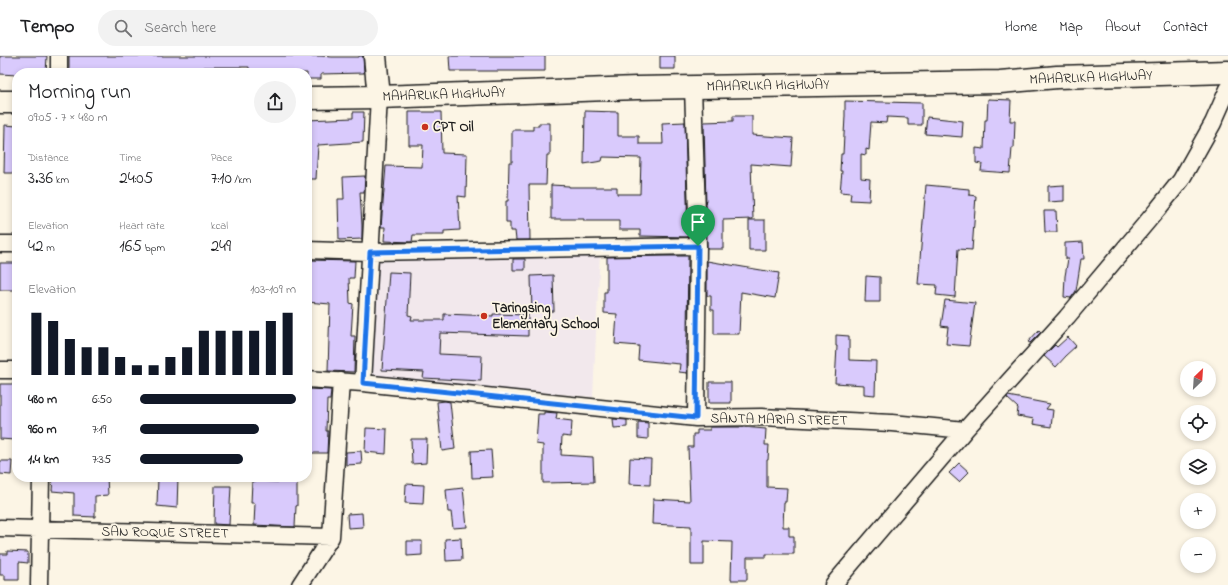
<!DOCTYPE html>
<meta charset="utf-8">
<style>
body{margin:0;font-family:"Indie Flower",sans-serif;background:#f2f2f2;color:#202124;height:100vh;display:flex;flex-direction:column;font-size:15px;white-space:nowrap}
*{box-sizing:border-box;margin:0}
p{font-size:13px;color:#757577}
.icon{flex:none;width:22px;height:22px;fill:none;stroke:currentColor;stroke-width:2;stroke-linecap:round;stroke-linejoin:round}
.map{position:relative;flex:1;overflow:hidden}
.panel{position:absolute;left:12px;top:12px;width:300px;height:414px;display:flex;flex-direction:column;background:#fff;border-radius:16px;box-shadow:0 2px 6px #0003}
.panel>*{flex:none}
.needle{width:26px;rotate:25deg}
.controls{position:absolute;left:1180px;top:305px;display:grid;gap:8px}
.controls a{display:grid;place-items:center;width:36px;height:36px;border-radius:50%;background:#fff;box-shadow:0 2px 6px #0003;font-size:20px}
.pin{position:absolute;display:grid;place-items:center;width:34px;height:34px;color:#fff;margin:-41px -17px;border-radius:50% 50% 50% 0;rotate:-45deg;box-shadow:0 0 4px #0007}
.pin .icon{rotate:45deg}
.round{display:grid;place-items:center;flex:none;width:42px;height:42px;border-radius:21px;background:#f2f2f2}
.summary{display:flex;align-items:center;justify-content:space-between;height:68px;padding:0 16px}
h1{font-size:22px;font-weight:600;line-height:30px}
.stats{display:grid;grid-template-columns:repeat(3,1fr);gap:6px;height:68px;padding:4px 16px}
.stats div{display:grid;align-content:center}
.stats b{font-size:17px;font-weight:600}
.stats small{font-size:11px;font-weight:400}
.stats p{font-size:11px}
.chart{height:112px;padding:8px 16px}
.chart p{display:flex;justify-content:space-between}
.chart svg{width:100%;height:72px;margin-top:4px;stroke:#111827;stroke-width:6}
ul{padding:0 16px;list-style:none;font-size:13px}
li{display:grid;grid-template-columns:64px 48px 1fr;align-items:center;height:30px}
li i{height:10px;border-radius:5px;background:#111827}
header{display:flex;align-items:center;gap:24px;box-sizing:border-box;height:56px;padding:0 20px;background:#fff;border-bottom:1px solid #e0e0e0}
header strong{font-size:19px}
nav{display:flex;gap:22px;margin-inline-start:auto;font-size:14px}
.search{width:280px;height:36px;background:#f2f2f2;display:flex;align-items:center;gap:10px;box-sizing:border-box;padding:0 14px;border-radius:22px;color:#757577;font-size:15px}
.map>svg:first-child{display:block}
</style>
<header>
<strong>Tempo</strong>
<div class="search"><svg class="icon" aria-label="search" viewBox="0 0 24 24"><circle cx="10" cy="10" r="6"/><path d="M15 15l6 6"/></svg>Search here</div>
<nav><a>Home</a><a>Map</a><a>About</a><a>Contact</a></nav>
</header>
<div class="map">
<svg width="1228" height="529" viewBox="0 0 1228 529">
<rect width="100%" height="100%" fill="#fcf5e5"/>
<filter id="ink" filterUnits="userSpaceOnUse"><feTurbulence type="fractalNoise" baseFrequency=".025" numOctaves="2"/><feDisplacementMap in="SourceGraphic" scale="8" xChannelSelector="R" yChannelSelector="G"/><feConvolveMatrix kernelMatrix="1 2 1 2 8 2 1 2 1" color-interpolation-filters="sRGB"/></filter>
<g filter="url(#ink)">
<path fill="#f2e8ec" d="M 600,197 L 593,341 L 369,321 L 374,200 Z"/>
<path fill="#d9cafc" stroke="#1c1c1c" d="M 0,0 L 47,0 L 46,17 L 17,17 L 17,19 L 0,18 Z
M 69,0 L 321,0 L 332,1 L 359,1 L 359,0 L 363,0 L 364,17 L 321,18 L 321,23 L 307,23 L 307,17 L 249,17 L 249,11 L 203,11 L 203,13 L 171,13 L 171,17 L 95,16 L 95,17 L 69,17 Z
M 449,0 L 545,0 L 545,15 L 450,15 Z
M 660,0 L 675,0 L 675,13 L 660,13 Z
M 988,43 L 1011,44 L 1010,65 L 1015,65 L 1014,92 L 1012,92 L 1010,117 L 981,115 L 982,108 L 976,107 L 976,92 L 984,93 L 985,64 L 987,64 Z
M 845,45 L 922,47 L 922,69 L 908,69 L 908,62 L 887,61 L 886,67 L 871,66 L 869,94 L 866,93 L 866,99 L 861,98 L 861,122 L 870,123 L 869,145 L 850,144 L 851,137 L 840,136 L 842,115 L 840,115 L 841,98 L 843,98 L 845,60 Z
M 585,55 L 618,56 L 618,80 L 639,80 L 639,88 L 663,88 L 662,67 L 685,66 L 688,181 L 640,180 L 640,174 L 619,174 L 619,165 L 584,165 L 584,163 L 551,163 L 551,129 L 569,130 L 569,131 L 617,131 L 617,138 L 640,138 L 641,102 L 603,101 L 602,105 L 584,108 Z
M 353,56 L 364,56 L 363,86 L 318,89 L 316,123 L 307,123 L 307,64 L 353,62 Z
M 409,56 L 441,56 L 442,97 L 467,98 L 466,141 L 458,140 L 460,174 L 444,175 L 444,179 L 413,179 L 412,186 L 384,185 L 385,171 L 381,171 L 386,110 L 422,111 L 423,89 L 409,89 Z
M 733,60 L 752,60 L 752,79 L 793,82 L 791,111 L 751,108 L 753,163 L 723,164 L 723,193 L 707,193 L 704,66 L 733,65 Z
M 927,61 L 963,65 L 962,81 L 925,78 Z
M 539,67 L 550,67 L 550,99 L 547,99 L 546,129 L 529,129 L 530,184 L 516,184 L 515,175 L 510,175 L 510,167 L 506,167 L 506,145 L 508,145 L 509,106 L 512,106 L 512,74 L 533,74 L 533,70 L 539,70 Z
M 5,69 L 17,70 L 17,117 L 4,117 Z
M 365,120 L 364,136 L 360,136 L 362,169 L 362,183 L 339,184 L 338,143 L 344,143 L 343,121 Z
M 926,129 L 969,133 L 969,139 L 976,140 L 972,194 L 958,193 L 955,241 L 936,239 L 937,229 L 918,228 Z
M 1064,129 L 1064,145 L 1048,146 L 1048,130 Z
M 1044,155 L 1056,155 L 1057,176 L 1045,176 Z
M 749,164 L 765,164 L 765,194 L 749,194 Z
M 1083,186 L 1084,203 L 1081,203 L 1076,235 L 1071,242 L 1064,241 L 1065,220 L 1068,203 L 1065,203 L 1065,187 Z
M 664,200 L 688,200 L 687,277 L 686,294 L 687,294 L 687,317 L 679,316 L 680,308 L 638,304 L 639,290 L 615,288 L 617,258 L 604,257 L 604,236 L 607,236 L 607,201 Z
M 513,203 L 525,203 L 525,214 L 513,214 Z
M 307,204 L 355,205 L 354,222 L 349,222 L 350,247 L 353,248 L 351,280 L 355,280 L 354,316 L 328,315 L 330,248 L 307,246 Z
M 707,205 L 779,217 L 775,242 L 741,236 L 739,278 L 714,278 L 714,254 L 711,254 L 711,240 L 707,240 Z
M 0,207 L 17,207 L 17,234 L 0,234 Z
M 389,216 L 410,217 L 408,259 L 412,260 L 411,264 L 444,264 L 444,258 L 493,260 L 493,258 L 528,259 L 528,280 L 440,277 L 439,298 L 482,300 L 481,325 L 423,322 L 424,316 L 382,314 Z
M 553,219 L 554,255 L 532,256 L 531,220 Z
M 866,220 L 880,221 L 880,246 L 865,246 Z
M 945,244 L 975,247 L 969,290 L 946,288 L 948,271 L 941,270 Z
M 1039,274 L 1041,276 L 1030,287 L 1028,286 Z
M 836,279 L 849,280 L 849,304 L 876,305 L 875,339 L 864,338 L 864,329 L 835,327 L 837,290 L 836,290 Z
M 1068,281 L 1076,290 L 1065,300 L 1066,300 L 1056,311 L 1044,300 L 1055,289 L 1057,291 Z
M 709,326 L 731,326 L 731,347 L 709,347 Z
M 0,328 L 17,328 L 15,384 L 0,383 Z
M 307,333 L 331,334 L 330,344 L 327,344 L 326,375 L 328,375 L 327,397 L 311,397 L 311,371 L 307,371 Z
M 1008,340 L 1050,348 L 1046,353 L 1053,354 L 1051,371 L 1033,368 L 1034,363 L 1017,360 L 1018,352 L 1007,342 Z
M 445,345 L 450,346 L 455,393 L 442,395 L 437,346 Z
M 544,356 L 557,357 L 556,363 L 572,365 L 571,381 L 562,380 L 561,399 L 593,401 L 594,426 L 543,427 L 543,389 L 536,388 L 538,358 L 544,358 Z
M 613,363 L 627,364 L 627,371 L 614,372 Z
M 638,366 L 648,367 L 648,383 L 638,382 Z
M 710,371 L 743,371 L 766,373 L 765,389 L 769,389 L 768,404 L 767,404 L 767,431 L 787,432 L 786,446 L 784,446 L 783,471 L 789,471 L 789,480 L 794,480 L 794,498 L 766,498 L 766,501 L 747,501 L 747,524 L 731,524 L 732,486 L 704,485 L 704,509 L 691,509 L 691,470 L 652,468 L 653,443 L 690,445 L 688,391 L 693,391 L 693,378 L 697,378 L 697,374 L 710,374 Z
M 366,372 L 387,373 L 386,398 L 365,396 Z
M 411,383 L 427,383 L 426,407 L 412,408 Z
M 491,394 L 493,421 L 472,422 L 471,395 Z
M 361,395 L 362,408 L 346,409 L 346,396 Z
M 630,402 L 651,403 L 650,429 L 629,428 Z
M 0,405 L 12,405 L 11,419 L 0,418 Z
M 959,407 L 969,416 L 959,426 L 949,417 Z
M 53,421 L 75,422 L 75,421 L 107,421 L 108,439 L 95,440 L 95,461 L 74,460 L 74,437 L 52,435 Z
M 158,421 L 178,421 L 177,452 L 157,450 Z
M 278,424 L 297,425 L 297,450 L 296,450 L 295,471 L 254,469 L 255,447 L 251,447 L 252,425 L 278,426 Z
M 406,428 L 424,429 L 423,448 L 405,447 Z
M 215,430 L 231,430 L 229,469 L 214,468 Z
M 463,432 L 467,471 L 453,472 L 451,456 L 448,456 L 446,434 Z
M 362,457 L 363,471 L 348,472 L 347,458 Z
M 461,482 L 462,504 L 446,505 L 445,483 Z
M 407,485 L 422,485 L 422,499 L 407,500 Z
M 7,495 L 28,496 L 28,507 L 19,506 L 19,524 L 5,524 L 5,519 L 0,519 L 0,498 L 7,498 Z"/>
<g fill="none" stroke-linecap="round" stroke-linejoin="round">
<defs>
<path id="street" d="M 59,0 L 59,17
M 693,31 L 698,190 L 696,362
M 0,188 L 17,188
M 307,194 L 370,196 L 698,190
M 0,314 L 17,314
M 307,323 L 363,327 L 696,362 L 761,361 L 892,367 L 965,374
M 363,327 L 379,41
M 0,472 L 331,481
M 39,529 L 41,421
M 300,529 L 331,481 L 341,325
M 833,529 L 965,374 L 1067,261 L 1157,154 L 1181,124 L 1213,67 L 1228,33"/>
<path id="secondary" d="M 375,0 L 379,41"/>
<path id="highway" d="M 307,42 L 379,41 L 637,32 L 1000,26 L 1057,21 L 1228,16
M 0,46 L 17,46"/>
</defs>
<use href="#street" stroke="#1c1c1c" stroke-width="19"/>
<use href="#secondary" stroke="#1c1c1c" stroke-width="25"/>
<use href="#highway" stroke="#1c1c1c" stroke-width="25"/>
<use href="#street" stroke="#fcf5e5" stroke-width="16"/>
<use href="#secondary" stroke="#fcf5e5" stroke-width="22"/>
<use href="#highway" stroke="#fcf5e5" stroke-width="22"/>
</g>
</g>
<g fill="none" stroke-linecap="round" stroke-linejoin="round" filter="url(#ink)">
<defs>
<path id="route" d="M 698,190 L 696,362 L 363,327 L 370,196 Z"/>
</defs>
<use href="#route" stroke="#fff" stroke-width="8"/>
<use href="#route" stroke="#1a73e8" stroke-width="5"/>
</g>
<g fill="#c8321e" stroke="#fcf5e5" stroke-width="1.5">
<circle cx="425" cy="71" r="4"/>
<circle cx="484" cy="260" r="4"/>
</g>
<g text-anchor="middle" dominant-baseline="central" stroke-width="3.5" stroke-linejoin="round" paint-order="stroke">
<g font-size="14" fill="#1c1c1c" stroke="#fcf5e5">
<text transform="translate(1091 22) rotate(-2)">MAHARLIKA HIGHWAY</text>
<text transform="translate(768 30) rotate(-1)">MAHARLIKA HIGHWAY</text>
<text transform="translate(444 39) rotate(-2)">MAHARLIKA HIGHWAY</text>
<text transform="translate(779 364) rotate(1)">SANTA MARIA STREET</text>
<text transform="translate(165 477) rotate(1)">SAN ROQUE STREET</text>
</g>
<g font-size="14" font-weight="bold" fill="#1c1c1c" stroke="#fcf5e5" text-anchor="start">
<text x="433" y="71">CPT Oil</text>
<text x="492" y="252">Taringsing<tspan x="492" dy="16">Elementary School</tspan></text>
</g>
</g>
</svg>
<div class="controls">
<a><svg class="needle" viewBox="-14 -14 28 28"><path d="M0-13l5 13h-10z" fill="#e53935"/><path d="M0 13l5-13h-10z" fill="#757577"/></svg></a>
<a><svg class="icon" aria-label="locate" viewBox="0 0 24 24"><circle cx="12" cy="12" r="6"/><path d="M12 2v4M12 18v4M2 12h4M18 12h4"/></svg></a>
<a><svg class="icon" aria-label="layers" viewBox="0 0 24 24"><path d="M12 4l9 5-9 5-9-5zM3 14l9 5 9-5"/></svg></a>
<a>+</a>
<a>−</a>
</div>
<div class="pin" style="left:698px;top:190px;background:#1e9e55"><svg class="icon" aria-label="arrive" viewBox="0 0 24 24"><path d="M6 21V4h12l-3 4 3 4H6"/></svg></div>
<section class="panel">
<div class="summary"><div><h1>Morning run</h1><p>09:05 · 7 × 480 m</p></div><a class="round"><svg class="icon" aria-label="share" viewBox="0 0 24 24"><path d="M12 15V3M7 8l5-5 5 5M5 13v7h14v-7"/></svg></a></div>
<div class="stats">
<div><p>Distance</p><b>3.36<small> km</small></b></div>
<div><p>Time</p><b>24:05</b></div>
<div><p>Pace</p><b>7:10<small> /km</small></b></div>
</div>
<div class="stats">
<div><p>Elevation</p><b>42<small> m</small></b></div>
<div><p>Heart rate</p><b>165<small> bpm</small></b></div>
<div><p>kcal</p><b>249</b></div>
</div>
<div class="chart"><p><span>Elevation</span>103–109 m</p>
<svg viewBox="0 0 160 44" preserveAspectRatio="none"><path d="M5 44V6M15 44V11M25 44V22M35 44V27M45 44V27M55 44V33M65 44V38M75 44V38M85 44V33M95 44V27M105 44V17M115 44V17M125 44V17M135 44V17M145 44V11M155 44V6"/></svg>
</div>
<ul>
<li><b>480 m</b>6:50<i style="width:100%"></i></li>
<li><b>960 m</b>7:19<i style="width:76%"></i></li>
<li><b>1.4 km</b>7:35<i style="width:66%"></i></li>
</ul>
</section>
</div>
